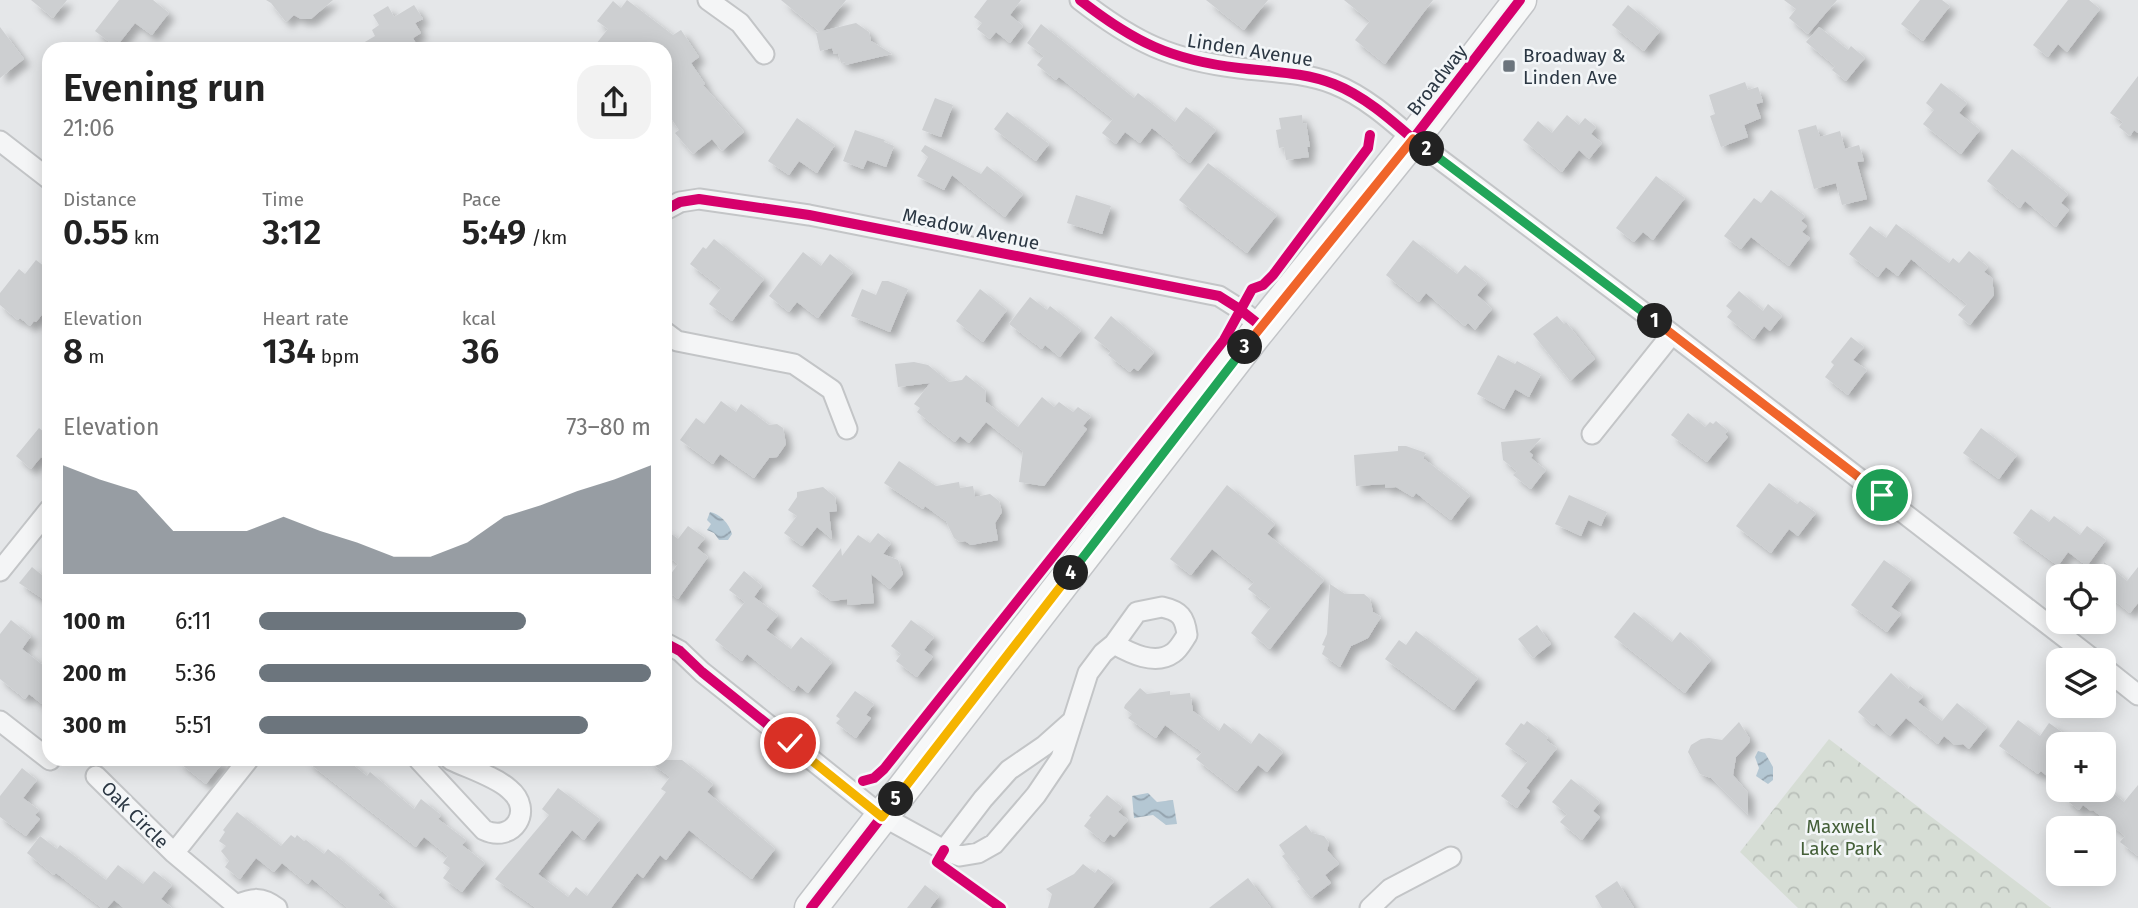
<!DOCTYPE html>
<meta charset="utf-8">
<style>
body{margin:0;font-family:"Fira Sans",sans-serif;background:#f2f2f2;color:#222;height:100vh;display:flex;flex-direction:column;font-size:26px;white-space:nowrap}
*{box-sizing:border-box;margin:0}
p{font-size:23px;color:#767676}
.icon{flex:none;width:38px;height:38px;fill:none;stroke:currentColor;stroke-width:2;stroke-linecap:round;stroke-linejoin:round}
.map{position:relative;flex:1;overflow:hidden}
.drawer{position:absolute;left:42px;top:42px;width:630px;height:724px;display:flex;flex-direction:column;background:#fff;border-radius:21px;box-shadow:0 4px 18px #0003}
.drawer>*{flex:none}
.fabs{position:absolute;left:2046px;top:564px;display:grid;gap:14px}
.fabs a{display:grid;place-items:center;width:70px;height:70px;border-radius:14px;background:#fff;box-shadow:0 4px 18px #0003;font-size:35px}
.pin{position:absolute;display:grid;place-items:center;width:60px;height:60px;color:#fff;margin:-30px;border:4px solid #fff;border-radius:50%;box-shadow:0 2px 7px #0007}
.km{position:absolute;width:35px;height:35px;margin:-18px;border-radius:50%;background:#222;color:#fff;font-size:19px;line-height:35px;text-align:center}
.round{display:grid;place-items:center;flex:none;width:74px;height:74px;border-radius:21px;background:#f2f2f2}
.summary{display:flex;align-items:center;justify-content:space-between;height:119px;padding:0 21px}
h1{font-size:38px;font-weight:600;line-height:52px}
.figures{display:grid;grid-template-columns:repeat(3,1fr);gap:10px;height:119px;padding:7px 21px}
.figures div{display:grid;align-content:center}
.figures b{font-size:35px;font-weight:600}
.figures small{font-size:19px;font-weight:400}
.figures p{font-size:19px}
.chart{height:196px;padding:14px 21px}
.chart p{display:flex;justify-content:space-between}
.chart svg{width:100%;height:126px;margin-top:7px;fill:#6c757d;opacity:.7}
ul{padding:0 21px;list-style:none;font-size:23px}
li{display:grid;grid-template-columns:112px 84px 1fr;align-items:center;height:52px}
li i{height:18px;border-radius:9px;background:#6c757d}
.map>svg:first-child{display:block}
</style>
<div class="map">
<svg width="2138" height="908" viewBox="0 0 2138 908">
<defs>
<pattern id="park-crowns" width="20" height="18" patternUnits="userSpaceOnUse" patternTransform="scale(1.75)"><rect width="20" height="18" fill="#d6ddd5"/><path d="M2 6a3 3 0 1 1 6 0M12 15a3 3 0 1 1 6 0" fill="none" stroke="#b8beb8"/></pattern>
<pattern id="water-waves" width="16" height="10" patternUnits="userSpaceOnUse" patternTransform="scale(1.75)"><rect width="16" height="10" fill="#b4c7d3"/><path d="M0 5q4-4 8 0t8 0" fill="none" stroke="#93a2ad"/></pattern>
<filter id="shadow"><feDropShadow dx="6" dy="6" stdDeviation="3.5" flood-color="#0004"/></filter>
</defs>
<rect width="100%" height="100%" fill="#e5e7e9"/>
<path fill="url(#park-crowns)" d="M 1829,739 L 2051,908 L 1798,908 L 1740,852 Z"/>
<path fill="url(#water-waves)" d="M 710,512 C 720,514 729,523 732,534 L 728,540 L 719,540 L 714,533 L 707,530 L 711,524 L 707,520 Z
M 1758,751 L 1765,753 L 1773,767 L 1773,780 L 1768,784 L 1756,776 L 1759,768 L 1755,757 Z
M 1148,793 L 1157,802 L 1173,800 L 1177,824 L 1166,825 L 1153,815 L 1134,818 L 1132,796 Z"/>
<path fill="#cdcfd1" filter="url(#shadow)" d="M 31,0 L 67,0 L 53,18 Z
M 119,0 L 153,0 L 169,13 L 152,35 L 135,23 L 116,47 L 95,31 Z
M 266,0 L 333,0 L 311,19 L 301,19 L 294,15 L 286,22 L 271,3 Z
M 627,0 L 673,35 L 681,30 L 699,57 L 691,63 L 705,84 L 703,85 L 744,132 L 722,151 L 712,139 L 693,154 L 675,133 L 679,130 L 665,109 L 665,49 L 592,49 L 608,29 L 597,21 L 613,1 L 621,8 Z
M 781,0 L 846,0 L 822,31 L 856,23 L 869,32 L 871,41 L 892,54 L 845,65 L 845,62 L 841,63 L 838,53 L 834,54 L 832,48 L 820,51 L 816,33 L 820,32 Z
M 987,0 L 1021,0 L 1010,15 L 1023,26 L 1010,43 L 996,32 L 990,39 L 977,29 L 982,23 L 974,17 Z
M 1206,0 L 1268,0 L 1244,30 Z
M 1344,0 L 1433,0 L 1385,64 L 1355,40 L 1370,21 Z
M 1784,0 L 1837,0 L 1808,34 L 1789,18 L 1796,9 Z
M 1920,0 L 1942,0 L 1950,6 L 1923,41 L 1901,24 Z
M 2068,0 L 2089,0 L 2100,9 L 2067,52 L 2058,44 L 2048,57 L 2033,45 Z
M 414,5 L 423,19 L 415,23 L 421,33 L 413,38 L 419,49 L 353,49 L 375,36 L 372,30 L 379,25 L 373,15 L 388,6 L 394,17 Z
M 1628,5 L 1660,31 L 1644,51 L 1612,25 Z
M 1041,24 L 1134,98 L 1138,93 L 1175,122 L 1186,107 L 1216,130 L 1190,163 L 1171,148 L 1174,145 L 1152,128 L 1140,143 L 1125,132 L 1116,144 L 1102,133 L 1113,119 L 1059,77 L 1056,80 L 1037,65 L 1044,56 L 1027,43 Z
M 0,27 L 24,59 L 0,78 Z
M 1819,27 L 1848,50 L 1851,46 L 1865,58 L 1846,81 L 1832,70 L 1835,66 L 1806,42 Z
M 2138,76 L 2138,133 L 2134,130 L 2130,136 L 2119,127 L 2123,122 L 2110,113 Z
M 1745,82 L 1748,90 L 1758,87 L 1763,102 L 1756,104 L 1761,118 L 1744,125 L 1748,137 L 1721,147 L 1710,116 L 1715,114 L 1709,95 Z
M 1941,83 L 1967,103 L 1959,113 L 1980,130 L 1961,154 L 1923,124 L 1934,110 L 1926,103 Z
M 935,98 L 953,105 L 941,137 L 922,130 Z
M 1007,112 L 1049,144 L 1036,161 L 994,129 Z
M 1302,115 L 1303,124 L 1306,123 L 1310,147 L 1307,147 L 1309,157 L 1286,160 L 1284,147 L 1279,148 L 1276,130 L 1281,129 L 1279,118 Z
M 1567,115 L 1579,125 L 1585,118 L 1596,127 L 1591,134 L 1602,143 L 1589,159 L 1579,150 L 1562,172 L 1523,140 L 1538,121 L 1552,133 Z
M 797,118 L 835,145 L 817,173 L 799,161 L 789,175 L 768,161 Z
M 1816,125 L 1820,137 L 1840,131 L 1845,149 L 1859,145 L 1864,161 L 1857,162 L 1867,199 L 1842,205 L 1836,183 L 1814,189 L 1798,130 Z
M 855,130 L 885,140 L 884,142 L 894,146 L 886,167 L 867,160 L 863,169 L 843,161 Z
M 925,145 L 981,174 L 987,166 L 1023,194 L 1005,217 L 952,175 L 944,190 L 917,176 L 928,157 L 921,151 Z
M 2012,149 L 2068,194 L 2061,203 L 2069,210 L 2056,227 L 2025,201 L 2020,208 L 1987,181 Z
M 1208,163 L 1277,215 L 1247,253 L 1179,200 Z
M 1656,176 L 1685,198 L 1653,240 L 1643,232 L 1634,242 L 1616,228 Z
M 1771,190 L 1805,216 L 1801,221 L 1807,226 L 1802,232 L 1810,238 L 1789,266 L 1751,237 L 1741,249 L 1724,236 L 1754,198 L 1761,203 Z
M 1076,195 L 1111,206 L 1102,234 L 1067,223 Z
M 1896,224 L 1949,263 L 1953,258 L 1959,263 L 1969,251 L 1988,267 L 1984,272 L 1992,278 L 1994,295 L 1970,325 L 1958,315 L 1967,304 L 1911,259 L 1898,276 L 1886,267 L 1878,277 L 1849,254 L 1870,226 L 1886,238 Z
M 714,239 L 764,279 L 732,321 L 709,304 L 721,288 L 690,264 L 703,247 L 706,249 Z
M 1413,240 L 1457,274 L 1465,265 L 1487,283 L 1477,295 L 1492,309 L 1475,330 L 1468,323 L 1465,326 L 1426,293 L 1419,302 L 1386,275 Z
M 803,252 L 821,266 L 830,254 L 853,272 L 818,318 L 797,302 L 789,312 L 769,296 Z
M 36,260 L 49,270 L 49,306 L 36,322 L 34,321 L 30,326 L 20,318 L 18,320 L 0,305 L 0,293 L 19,269 L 25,274 Z
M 882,281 L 888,281 L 908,289 L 890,332 L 851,316 L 862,289 L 876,295 Z
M 980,289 L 1007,310 L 983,342 L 956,321 Z
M 1739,291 L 1763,311 L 1768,304 L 1782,316 L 1770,331 L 1764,326 L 1754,339 L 1727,317 L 1732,311 L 1726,306 Z
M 1030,297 L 1047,310 L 1050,306 L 1081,330 L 1060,357 L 1045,345 L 1042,349 L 1009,324 Z
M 1111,316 L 1154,352 L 1138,371 L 1134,368 L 1130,372 L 1108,355 L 1111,351 L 1094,338 Z
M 1557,316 L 1564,324 L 1566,322 L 1595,359 L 1570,381 L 1533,334 Z
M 1851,337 L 1864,347 L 1853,360 L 1867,370 L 1848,395 L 1825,377 L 1834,365 L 1831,362 Z
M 1498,355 L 1515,364 L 1517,361 L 1541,374 L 1529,397 L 1515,389 L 1504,409 L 1477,394 Z
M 914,362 L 928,365 L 949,382 L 962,380 L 966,375 L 985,390 L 986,402 L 1018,427 L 1042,397 L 1054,407 L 1059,402 L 1073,412 L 1078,407 L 1091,416 L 1083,426 L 1087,429 L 1044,486 L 1019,482 L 1023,451 L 986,422 L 969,443 L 960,436 L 955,442 L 917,412 L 920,408 L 914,404 L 930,383 L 898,387 L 895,364 Z
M 721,401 L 736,412 L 741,404 L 769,425 L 777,424 L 783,428 L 786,444 L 777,457 L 769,458 L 754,478 L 720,454 L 713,464 L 680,440 L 696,418 L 704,424 Z
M 1688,413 L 1705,427 L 1710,422 L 1713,424 L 1716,421 L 1728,431 L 1725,434 L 1728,437 L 1707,462 L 1671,435 Z
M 39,428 L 49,436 L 49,464 L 41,457 L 31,469 L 16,456 Z
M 1981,428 L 2017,455 L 1999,479 L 1963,453 Z
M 1541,438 L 1529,452 L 1533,455 L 1531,458 L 1546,470 L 1531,489 L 1513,475 L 1517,471 L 1503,460 L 1501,442 Z
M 1398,446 L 1406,446 L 1426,453 L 1423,458 L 1470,495 L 1451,520 L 1416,493 L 1413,497 L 1396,487 L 1385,488 L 1385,484 L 1356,486 L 1354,455 L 1398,451 Z
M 899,461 L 936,486 L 959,482 L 960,488 L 973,486 L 975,497 L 990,494 L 999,501 L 1002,512 L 995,523 L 998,540 L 971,545 L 965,541 L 960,542 L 954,538 L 946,521 L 925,506 L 923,509 L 884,483 Z
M 1769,483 L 1797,504 L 1800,501 L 1816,513 L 1798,536 L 1789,529 L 1771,553 L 1736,526 Z
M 1227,485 L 1275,524 L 1267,534 L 1324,580 L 1270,649 L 1251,633 L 1271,607 L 1248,589 L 1254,582 L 1212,549 L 1191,575 L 1170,559 Z
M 823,487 L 835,497 L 837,511 L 829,512 L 832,539 L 817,527 L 802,546 L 784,533 L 797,516 L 788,510 L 797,497 L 797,492 Z
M 1569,495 L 1607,512 L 1601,526 L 1588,520 L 1581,536 L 1555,524 Z
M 2031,509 L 2049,522 L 2054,516 L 2080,535 L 2087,526 L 2106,540 L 2087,566 L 2068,552 L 2058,566 L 2013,533 Z
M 688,526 L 705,538 L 697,548 L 708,557 L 678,599 L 665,589 L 665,582 L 678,564 L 665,554 L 665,529 L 678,539 Z
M 878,533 L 891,543 L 883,554 L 898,560 L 903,574 L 890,589 L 871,574 L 874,603 L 848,605 L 847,599 L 832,601 L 812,586 L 841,548 L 842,556 L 858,535 L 870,543 Z
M 1884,560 L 1911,579 L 1891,607 L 1901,614 L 1887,632 L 1851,605 Z
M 2104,562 L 2127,581 L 2138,567 L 2138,603 L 2130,613 L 2104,592 Z
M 32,567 L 49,581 L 49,603 L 19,583 Z
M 744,571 L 762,586 L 754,597 L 778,615 L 766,630 L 791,649 L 801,637 L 832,662 L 808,693 L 798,685 L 794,691 L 747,654 L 742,661 L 715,640 L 745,602 L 729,590 Z
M 1330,584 L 1345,594 L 1364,594 L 1370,599 L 1373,612 L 1381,617 L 1368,638 L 1351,646 L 1340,667 L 1322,654 L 1325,646 L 1322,645 L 1327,634 Z
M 1634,612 L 1672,642 L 1680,632 L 1711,660 L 1685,693 L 1614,637 Z
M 11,620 L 31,636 L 22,649 L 49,670 L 49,696 L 42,704 L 29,694 L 25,699 L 0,679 L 0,634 Z
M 911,620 L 934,637 L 924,650 L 933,657 L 917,677 L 896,661 L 901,654 L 891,646 Z
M 1537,625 L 1551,644 L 1533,658 L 1518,639 Z
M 1416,631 L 1478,678 L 1454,710 L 1385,659 L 1399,640 L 1406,645 Z
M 1891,673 L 1908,689 L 1910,686 L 1923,696 L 1918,702 L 1942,721 L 1957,703 L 1987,727 L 1969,749 L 1963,744 L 1955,745 L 1944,736 L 1938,744 L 1906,718 L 1890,736 L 1876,723 L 1874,726 L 1858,712 Z
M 1140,688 L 1147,694 L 1170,691 L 1170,695 L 1190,693 L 1193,711 L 1219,731 L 1224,723 L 1251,744 L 1259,733 L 1283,752 L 1267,772 L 1258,765 L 1237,791 L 1196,759 L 1202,752 L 1165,725 L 1156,738 L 1128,718 L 1132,714 L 1124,708 L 1125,705 Z
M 855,691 L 874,704 L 866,715 L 871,718 L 856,738 L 836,723 L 840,719 L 836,716 Z
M 2018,720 L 2040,736 L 2049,723 L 2066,735 L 2058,744 L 2058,785 L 2041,771 L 2038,774 L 1999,746 Z
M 1527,721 L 1548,737 L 1546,740 L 1557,748 L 1526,788 L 1530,791 L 1517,808 L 1501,796 L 1528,761 L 1505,744 L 1521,723 L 1524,725 Z
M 1739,722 L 1750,739 L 1749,743 L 1736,757 L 1733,775 L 1748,793 L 1748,815 L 1711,778 L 1700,774 L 1688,752 L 1691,745 L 1701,739 L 1709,738 L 1722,740 Z
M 176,760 L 225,760 L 206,784 Z
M 305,760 L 347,760 L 367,776 L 370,772 L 414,809 L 421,799 L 441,815 L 438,819 L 466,840 L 462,845 L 485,863 L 462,892 L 443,878 L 450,868 L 443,863 L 448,856 L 424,837 L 416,847 Z
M 647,760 L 682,760 L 713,784 L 707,792 L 775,849 L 752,879 L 689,830 L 666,860 L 660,855 L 643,878 L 637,873 L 611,908 L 536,908 L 495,879 L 549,815 L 542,809 L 558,788 L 600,819 L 584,840 L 572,830 L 538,874 L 568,897 L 576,887 L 587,896 L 666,792 L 661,789 L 670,777 Z
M 22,768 L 37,780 L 23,798 L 39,810 L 35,815 L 40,819 L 26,836 L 0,817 L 0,796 Z
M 1571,779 L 1600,802 L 1593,811 L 1600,817 L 1582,840 L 1560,822 L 1567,814 L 1552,802 Z
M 2138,785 L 2138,856 L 2120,842 L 2125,836 L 2093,810 L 2091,811 L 2083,805 L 2079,810 L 2065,799 L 2070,794 L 2065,789 L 2108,789 L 2124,802 Z
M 1107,795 L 1122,807 L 1118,812 L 1128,820 L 1114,837 L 1110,834 L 1104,842 L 1084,826 L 1091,817 L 1089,816 Z
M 237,812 L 281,846 L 291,835 L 295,838 L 297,835 L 304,841 L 306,840 L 324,854 L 328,849 L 381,892 L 378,895 L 394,908 L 348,908 L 312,879 L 308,884 L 282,863 L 274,872 L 256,858 L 240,879 L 225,867 L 229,861 L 221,851 L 226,846 L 219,841 L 225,832 L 223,830 Z
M 1306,825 L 1312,833 L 1324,836 L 1329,843 L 1327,850 L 1339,864 L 1325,875 L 1331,883 L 1311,898 L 1297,881 L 1300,879 L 1282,856 L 1285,854 L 1279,845 Z
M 40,836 L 57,849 L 60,845 L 106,880 L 118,865 L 143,884 L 154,871 L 172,885 L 161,899 L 172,908 L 124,908 L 114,900 L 107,908 L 102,908 L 56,873 L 54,875 L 27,853 Z
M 1083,864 L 1095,873 L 1098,869 L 1114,881 L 1093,908 L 1048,908 L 1052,894 L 1046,889 L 1074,874 Z
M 1248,878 L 1271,908 L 1209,908 Z
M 1617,881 L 1634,908 L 1602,908 L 1595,896 Z
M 925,885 L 939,896 L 930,908 L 907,908 Z"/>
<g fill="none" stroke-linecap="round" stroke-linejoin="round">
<defs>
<path id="street" d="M 708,0 L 740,23 L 764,54
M 1080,0 C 1134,42 1171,60 1239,68 C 1271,72 1304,72 1334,84 C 1364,96 1389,118 1413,139 L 1672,334 L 2094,660
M 0,141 L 49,179
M 665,210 L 680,202 L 699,199 L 809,215 L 1219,296 L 1238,308 L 1262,327
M 665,332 L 677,341 L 794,364 L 832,390 L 847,429
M 1592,434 L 1672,334
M 0,571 L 49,510
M 1162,607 C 1180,611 1185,617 1187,635 C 1183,641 1179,649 1173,653 C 1155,666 1130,653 1114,644 L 1137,612 Z
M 665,643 L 680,651 L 702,672 L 882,816 L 944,850 L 960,856 L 978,853 L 994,844 L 1036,795 L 1061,758 L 1088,673 L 1103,653 L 1114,644
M 2104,668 L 2138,695
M 0,721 L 50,760
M 419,760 L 484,830 C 513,844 535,810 509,789 C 496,777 468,768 451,760
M 96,776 L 174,853 L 236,905
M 944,850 L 983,799 L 1009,770 L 1044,746 L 1071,722
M 174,853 L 248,760
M 235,908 L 236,905 C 252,898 262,896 277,908
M 1370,908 L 1390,889 L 1451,857"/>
<path id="primary" d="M 811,908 L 1254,336 L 1413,139 L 1520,0"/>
</defs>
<use href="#street" stroke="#c3c5c7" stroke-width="23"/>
<use href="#primary" stroke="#c2c4c7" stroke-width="35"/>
<use href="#street" stroke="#f4f5f6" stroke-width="19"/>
<use href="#primary" stroke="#f7f8f8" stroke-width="32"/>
<defs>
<path id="cycleway" d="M 1080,0 C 1134,42 1171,60 1239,68 C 1271,72 1304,72 1334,84 C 1364,96 1389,118 1413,139
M 665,210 L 680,202 L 699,199 L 809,215 L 1219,296 L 1238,308 L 1262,327
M 665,643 L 680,651 L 702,672 L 882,816
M 863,781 L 874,778 L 884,769 L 1192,381 L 1224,340 L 1252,289 L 1263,285 L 1273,275 L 1368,148 L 1370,135
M 944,850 L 937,862 L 1001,908
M 811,908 L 1254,336 L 1413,139 L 1520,0"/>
</defs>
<use href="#cycleway" stroke="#f3f6f8" stroke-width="15"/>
<use href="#cycleway" stroke="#d6006c" stroke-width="10"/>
</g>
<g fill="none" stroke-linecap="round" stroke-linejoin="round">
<defs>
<path id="split-1" d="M 1655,321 L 1882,495"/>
<path id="split-2" d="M 1427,149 L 1655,321"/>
<path id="split-3" d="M 1245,347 L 1413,139 L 1427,149"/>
<path id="split-4" d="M 1071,573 L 1245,347"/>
<path id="split-5" d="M 896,799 L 1071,573"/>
<path id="split-6" d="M 790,743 L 882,817 L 896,799"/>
</defs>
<use href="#split-1" stroke="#fff" stroke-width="14"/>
<use href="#split-2" stroke="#fff" stroke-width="14"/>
<use href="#split-3" stroke="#fff" stroke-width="14"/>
<use href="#split-4" stroke="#fff" stroke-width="14"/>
<use href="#split-5" stroke="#fff" stroke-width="14"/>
<use href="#split-6" stroke="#fff" stroke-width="14"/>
<use href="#split-1" stroke="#f0652b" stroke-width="9"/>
<use href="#split-2" stroke="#22a559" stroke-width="9"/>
<use href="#split-3" stroke="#f0652b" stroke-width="9"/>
<use href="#split-4" stroke="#22a559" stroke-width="9"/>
<use href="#split-5" stroke="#f5b400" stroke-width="9"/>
<use href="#split-6" stroke="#f5b400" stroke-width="9"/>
</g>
<rect fill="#6c757d" stroke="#f3f6f8" stroke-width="2.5" x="1502" y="59" width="14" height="14" rx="3.5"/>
<g text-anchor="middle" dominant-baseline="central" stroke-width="5" stroke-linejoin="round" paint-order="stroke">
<g font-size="19" fill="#2b3743" stroke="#f3f6f8">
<text transform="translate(1250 50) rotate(9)">Linden Avenue</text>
<text transform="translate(1437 80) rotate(-52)">Broadway</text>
<text transform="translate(971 229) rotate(12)">Meadow Avenue</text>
<text transform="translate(135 815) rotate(45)">Oak Circle</text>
</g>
<g font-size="19" fill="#2b3743" stroke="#f3f6f8" text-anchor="start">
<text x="1523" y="55">Broadway &amp;<tspan x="1523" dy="22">Linden Ave</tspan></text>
</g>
<g font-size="19" fill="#445f38" stroke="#f3f6f8">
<text x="1841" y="826">Maxwell<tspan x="1841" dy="22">Lake Park</tspan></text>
</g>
</g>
</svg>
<div class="fabs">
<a><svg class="icon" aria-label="locate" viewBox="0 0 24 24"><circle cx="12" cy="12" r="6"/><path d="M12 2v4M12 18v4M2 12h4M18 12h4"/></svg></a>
<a><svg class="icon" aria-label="layers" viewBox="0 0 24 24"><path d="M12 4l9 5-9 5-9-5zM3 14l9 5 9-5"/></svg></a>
<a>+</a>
<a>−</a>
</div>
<div class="pin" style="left:1882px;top:495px;background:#1e9e55"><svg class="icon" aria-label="arrive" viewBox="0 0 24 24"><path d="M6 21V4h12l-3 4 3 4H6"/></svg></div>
<div class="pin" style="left:790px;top:743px;background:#d93025"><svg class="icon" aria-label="check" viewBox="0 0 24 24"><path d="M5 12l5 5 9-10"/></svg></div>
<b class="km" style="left:1655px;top:321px">1</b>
<b class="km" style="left:1427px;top:149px">2</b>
<b class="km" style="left:1245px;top:347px">3</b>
<b class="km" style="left:1071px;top:573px">4</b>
<b class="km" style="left:896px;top:799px">5</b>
<section class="drawer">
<div class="summary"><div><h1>Evening run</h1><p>21:06</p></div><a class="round"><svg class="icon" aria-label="share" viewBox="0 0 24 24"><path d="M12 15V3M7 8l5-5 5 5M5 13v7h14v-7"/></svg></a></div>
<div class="figures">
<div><p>Distance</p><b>0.55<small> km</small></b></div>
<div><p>Time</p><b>3:12</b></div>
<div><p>Pace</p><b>5:49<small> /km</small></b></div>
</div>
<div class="figures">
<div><p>Elevation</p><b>8<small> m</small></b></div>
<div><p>Heart rate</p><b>134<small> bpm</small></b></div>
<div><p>kcal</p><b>36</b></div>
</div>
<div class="chart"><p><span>Elevation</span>73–80 m</p>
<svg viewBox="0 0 160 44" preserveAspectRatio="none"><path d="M0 44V6L10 11L20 15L30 29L40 29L50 29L60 24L70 29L80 33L90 38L100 38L110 33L120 24L130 20L140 15L150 11L160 6V44z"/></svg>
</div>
<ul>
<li><b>100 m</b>6:11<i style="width:68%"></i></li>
<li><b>200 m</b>5:36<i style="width:100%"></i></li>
<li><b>300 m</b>5:51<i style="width:84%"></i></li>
</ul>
</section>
</div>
